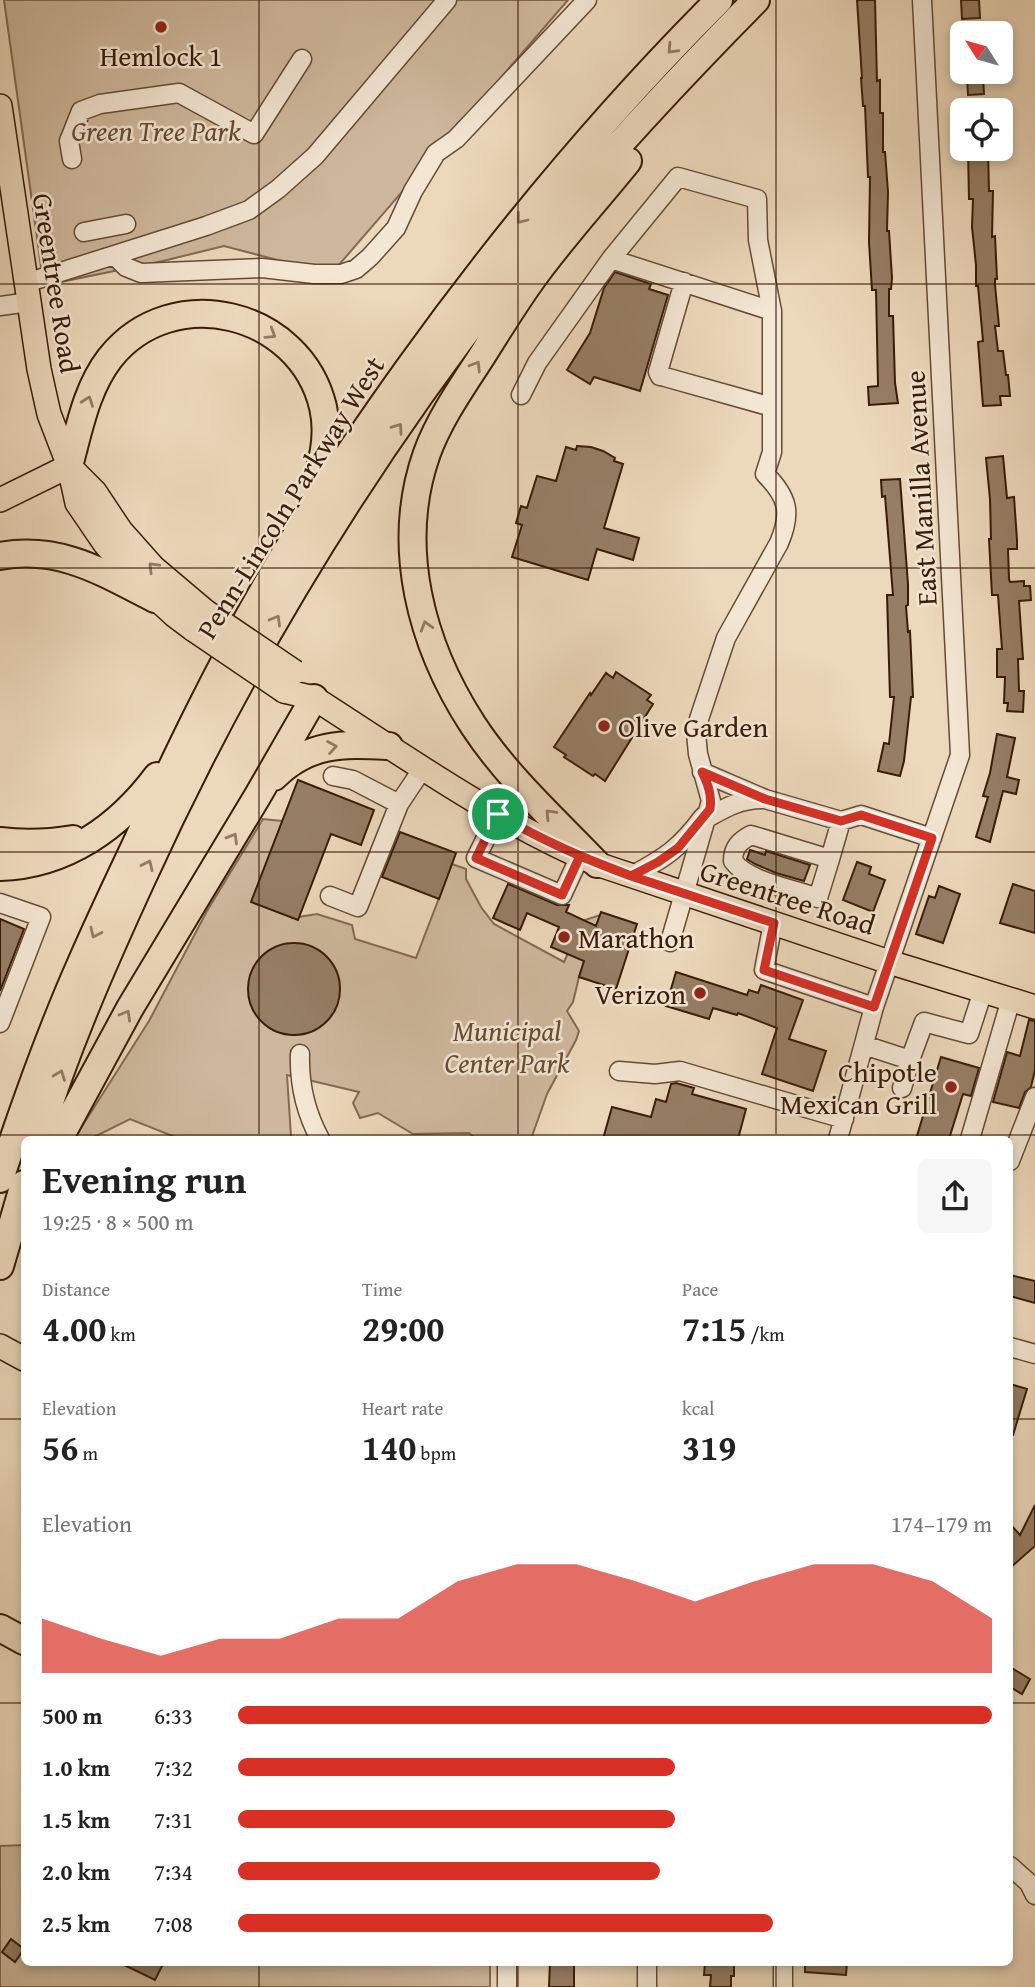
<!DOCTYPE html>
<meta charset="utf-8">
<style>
body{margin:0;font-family:"Gentium Book Plus",serif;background:#f6f6f6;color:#222;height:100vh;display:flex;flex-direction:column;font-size:26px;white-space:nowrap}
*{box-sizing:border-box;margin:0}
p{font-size:23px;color:#767676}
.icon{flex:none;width:38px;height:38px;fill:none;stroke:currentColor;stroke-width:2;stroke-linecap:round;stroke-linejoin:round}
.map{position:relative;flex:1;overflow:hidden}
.drawer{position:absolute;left:21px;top:1136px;width:992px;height:830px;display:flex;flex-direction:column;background:#fff;border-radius:10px;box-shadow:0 4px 10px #0003}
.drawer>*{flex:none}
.needle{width:46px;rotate:307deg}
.fabs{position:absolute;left:950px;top:21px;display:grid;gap:14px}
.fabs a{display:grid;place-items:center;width:63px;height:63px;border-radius:10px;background:#fff;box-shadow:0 4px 10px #0003;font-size:35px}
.pin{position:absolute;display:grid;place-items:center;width:60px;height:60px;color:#fff;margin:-30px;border:4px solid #fff;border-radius:50%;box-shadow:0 2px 7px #0007}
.round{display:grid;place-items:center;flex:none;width:74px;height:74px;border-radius:10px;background:#f6f6f6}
.head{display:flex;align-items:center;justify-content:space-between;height:119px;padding:0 21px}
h1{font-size:38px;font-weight:600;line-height:52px}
.metrics{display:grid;grid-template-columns:repeat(3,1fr);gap:10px;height:119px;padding:7px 21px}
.metrics div{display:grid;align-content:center}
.metrics b{font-size:35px;font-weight:600}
.metrics small{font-size:19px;font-weight:400}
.metrics p{font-size:19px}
.chart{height:196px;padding:14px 21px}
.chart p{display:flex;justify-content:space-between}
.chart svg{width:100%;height:126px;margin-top:7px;fill:#d93025;opacity:.7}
ul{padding:0 21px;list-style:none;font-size:23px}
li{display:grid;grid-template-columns:112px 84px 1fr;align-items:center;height:52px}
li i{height:18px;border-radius:9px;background:#d93025}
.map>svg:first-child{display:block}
</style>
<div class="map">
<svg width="1035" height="1987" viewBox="0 0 1035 1987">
<rect width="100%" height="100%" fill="#ecd8bb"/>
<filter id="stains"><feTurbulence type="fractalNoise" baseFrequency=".00286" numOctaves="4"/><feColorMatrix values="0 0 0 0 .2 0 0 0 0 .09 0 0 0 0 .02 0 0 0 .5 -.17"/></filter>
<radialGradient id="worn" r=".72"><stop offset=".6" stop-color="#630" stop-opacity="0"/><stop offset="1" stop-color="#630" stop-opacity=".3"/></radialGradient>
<path fill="#ceb89d" stroke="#846a52" stroke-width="2" d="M 4,0 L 568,0 L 331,274 L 224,246 L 163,261 L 46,285 L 41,266 Z
M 263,819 L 282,821 L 292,918 L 317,914 L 352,925 L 355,939 L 416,958 L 452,864 L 466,869 L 466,879 L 481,907 L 494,924 L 564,962 L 582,921 L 600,915 L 579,977 L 573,1002 L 567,1011 L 579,1031 L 576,1040 L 547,1094 L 531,1139 L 476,1139 L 469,1133 L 413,1134 L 378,1113 L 360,1118 L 353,1103 L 359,1092 L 287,1075 L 291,1136 L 295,1139 L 180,1139 L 130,1119 L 94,1137 L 93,1139 L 74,1139 L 149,1021 L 207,911 Z
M 24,1845 L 24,1962 L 490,1962 L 490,1987 L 0,1987 L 0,1846 Z"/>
<path fill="#967e65" stroke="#391c08" stroke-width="2" d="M 857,0 L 875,0 L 877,81 L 880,80 L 880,113 L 883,113 L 883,152 L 885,152 L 888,192 L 887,231 L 889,231 L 892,278 L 891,289 L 889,289 L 889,316 L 893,316 L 895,383 L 898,403 L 869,405 L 868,387 L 878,386 L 876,290 L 872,290 L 869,242 L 870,177 L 868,177 L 865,106 L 863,106 L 861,78 L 862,78 Z
M 961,0 L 979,0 L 980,18 L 962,19 Z
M 967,75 L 983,75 L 984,94 L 968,95 Z
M 968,151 L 988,151 L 989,191 L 993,191 L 992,237 L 995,236 L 997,279 L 995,279 L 995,285 L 999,326 L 995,326 L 998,351 L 1003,351 L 1006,375 L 1008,375 L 1010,396 L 1000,396 L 1001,405 L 983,406 L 978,342 L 983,341 L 978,286 L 976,286 L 976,265 L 972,227 L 973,199 L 969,199 Z
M 615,272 L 651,284 L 649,289 L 668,295 L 640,391 L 594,377 L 590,384 L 567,370 L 590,333 L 604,288 Z
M 577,446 L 591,447 L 603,451 L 615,458 L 614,461 L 623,464 L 604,528 L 639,538 L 633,560 L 597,549 L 588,580 L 512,557 L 522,525 L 516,523 L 521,506 L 527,508 L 537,476 L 556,481 L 566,447 L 576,450 Z
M 1003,456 L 1007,498 L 1014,497 L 1017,540 L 1017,549 L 1008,549 L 1009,579 L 1010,582 L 1024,581 L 1024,586 L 1030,586 L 1031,600 L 1019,601 L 1023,659 L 1018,659 L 1019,691 L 1024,691 L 1023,712 L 1007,711 L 1008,703 L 1004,703 L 1005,677 L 997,677 L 997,649 L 1002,649 L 998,595 L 992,595 L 989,539 L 991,539 L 990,499 L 986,458 Z
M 900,479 L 908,584 L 908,605 L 906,606 L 908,632 L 910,631 L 913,697 L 911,697 L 904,761 L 900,776 L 878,771 L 884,743 L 889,744 L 894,697 L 890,697 L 887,595 L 893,595 L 885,496 L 882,497 L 881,480 Z
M 616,672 L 651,695 L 647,700 L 653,704 L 605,781 L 595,774 L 593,776 L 564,757 L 566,755 L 554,747 L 590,693 L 591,695 L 606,673 L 613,678 Z
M 997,734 L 1015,738 L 1007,777 L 1019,780 L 1016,794 L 1003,791 L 990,842 L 976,837 L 988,797 L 983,796 L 990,773 Z
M 298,780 L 374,810 L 361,845 L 331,834 L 298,920 L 251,902 Z
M 400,832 L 456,853 L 439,899 L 382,877 Z
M 750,850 L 765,855 L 766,851 L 810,865 L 804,881 L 776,873 L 755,864 L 747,859 Z
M 857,862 L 871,867 L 869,874 L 885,880 L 873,912 L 843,900 Z
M 508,884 L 557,905 L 569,905 L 566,912 L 596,926 L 601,912 L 637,924 L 616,989 L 579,977 L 584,961 L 551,947 L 559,927 L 527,913 L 520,930 L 493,918 Z
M 1013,884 L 1035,891 L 1035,933 L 1000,923 Z
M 939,886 L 960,894 L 943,943 L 916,934 L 929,896 L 935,898 Z
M 0,919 L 24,929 L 0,991 Z
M248 989a46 46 0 1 1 92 0a46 46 0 1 1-92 0Z
M 676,972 L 747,995 L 749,990 L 758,993 L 761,985 L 803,1000 L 789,1039 L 826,1051 L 813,1091 L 762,1074 L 777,1028 L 738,1013 L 737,1015 L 713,1008 L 709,1019 L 666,1006 Z
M 1029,1020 L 1035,1021 L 1035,1070 L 1031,1087 L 1025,1092 L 1019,1108 L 993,1102 L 1007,1052 L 1020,1056 Z
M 941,1057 L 979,1068 L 971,1096 L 963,1094 L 949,1139 L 916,1139 Z
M 676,1083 L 694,1088 L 692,1094 L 746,1109 L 738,1139 L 603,1139 L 612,1107 L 651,1117 L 656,1099 L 666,1102 L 671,1084 Z
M 1010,1275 L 1035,1281 L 1035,1303 L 1010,1296 Z
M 1010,1384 L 1027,1389 L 1013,1435 L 1010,1435 Z
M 1035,1505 L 1035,1546 L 1010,1568 L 1010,1524 L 1020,1535 Z
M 1010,1667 L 1030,1679 L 1022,1694 L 1010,1687 Z
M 11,1939 L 24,1949 L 15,1962 L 2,1952 Z
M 118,1962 L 164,1962 L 155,1980 Z
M 550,1962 L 574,1962 L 574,1987 L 549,1987 Z
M 705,1962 L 734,1962 L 734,1976 L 731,1976 L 731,1987 L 710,1987 L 711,1975 L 704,1975 Z
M 805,1962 L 847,1962 L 846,1975 L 805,1972 Z"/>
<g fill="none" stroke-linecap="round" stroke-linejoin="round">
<defs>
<path id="minor" d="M 72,159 L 69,141 L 81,111 L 100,104 L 179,93 L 254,134 L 302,59
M 84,232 L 126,224
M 114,255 L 126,267 L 141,273 L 262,268 L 314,274 L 341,274 L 356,269 L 370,257 L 396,228 L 413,191 L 436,153 L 456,139 L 587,0
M 611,259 L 678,177 L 757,199 L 758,240 L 772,311
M 684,282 L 658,372 L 660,376 L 665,377 L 772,407
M 26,283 L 206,226 L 249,210 L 278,189 L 315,156 L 447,0
M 0,306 L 29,302
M 521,395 L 537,363 L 611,259 L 772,311 L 772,452 L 765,474 C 788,497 792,513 779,543 L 726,638 L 699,719 L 696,733 L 698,754 L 711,801 L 670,942
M 702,772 L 765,799 L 841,821 L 830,859 L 751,835 C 740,841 733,847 733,861 C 748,882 794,889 818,898 L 830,859
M 333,776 L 353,780 L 399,804 L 423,768
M 498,814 L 476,858 L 562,895 L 580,856
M 707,818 C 725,808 740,799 762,799
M 841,821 L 861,815 L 932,838
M 631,876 C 665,858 680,848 703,817
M 330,896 L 358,907 L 399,804
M 0,903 L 41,917 L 0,1023
M 773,923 L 764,970 L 874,1007
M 864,1045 L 910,1060 L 924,1022 L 969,1034 L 983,991
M 300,1054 C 299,1084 306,1113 320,1139
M 619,1071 L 655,1074 L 680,1071 L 844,1119
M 902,1088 L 910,1060
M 838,1139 L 874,1007 L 960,755 L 922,0
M 970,1139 L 1011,999
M 1010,1161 L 1035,1097
M 1010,1347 L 1035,1354
M 1010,1866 L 1029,1883 L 1035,1895
M 647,1962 L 647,1987
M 783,1962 L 783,1987
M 507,1987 L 507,1962"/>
<path id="major" d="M 0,106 L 39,369 L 49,414 L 69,466 L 77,503 L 105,544 L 138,582 L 174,615 L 194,630
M 69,466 L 95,492 L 121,531 L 153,567 L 205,611
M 0,500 L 69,466
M 284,691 L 314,698 C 406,757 496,821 597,864 L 889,962 L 1035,1007
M 0,1346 L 24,1359"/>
<path id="highway" d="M 69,466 C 79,430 86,389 110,358 C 172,280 300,311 323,407 C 330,437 322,466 311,495
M 0,556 C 61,545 103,573 155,599
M 274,777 C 309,742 343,744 389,746
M 0,841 C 25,844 49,843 73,839
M 597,864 C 554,819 507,777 473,725 C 421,645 394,546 427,453 C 440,418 462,387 482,356 C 497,332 512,308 528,285 C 558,242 595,202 628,161
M 0,867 C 66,865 119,827 157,776
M 38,1139 C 65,1050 103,964 142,879 C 249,644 388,421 553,221 C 617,144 686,71 756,0
M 59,1139 L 130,1008 L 257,797 L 314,698
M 0,1179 C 24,1106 50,1033 81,963 C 98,924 116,886 134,848 C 175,759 217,671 266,586 C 309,511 358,439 408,369 C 502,238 605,114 719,0
M 0,1266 L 24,1184
M 0,1628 L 24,1641"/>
</defs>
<use href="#minor" stroke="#664b35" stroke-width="21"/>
<use href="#major" stroke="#391c08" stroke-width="26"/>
<use href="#highway" stroke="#391c08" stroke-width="30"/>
<use href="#minor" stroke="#f3e6d3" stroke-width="18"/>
<use href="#major" stroke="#ecd8bb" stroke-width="23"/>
<use href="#highway" stroke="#ecd8bb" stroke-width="26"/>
<defs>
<path id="major-bridge" d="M 205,611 L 295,672
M 194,630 L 284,691"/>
</defs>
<use href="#major-bridge" stroke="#391c08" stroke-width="26" stroke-linecap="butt"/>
<use href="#major-bridge" stroke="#ecd8bb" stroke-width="23"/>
</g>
<defs><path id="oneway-chevron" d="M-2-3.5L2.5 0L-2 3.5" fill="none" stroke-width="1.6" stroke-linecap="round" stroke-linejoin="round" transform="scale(1.75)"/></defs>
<g stroke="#927a62">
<use href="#oneway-chevron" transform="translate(672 49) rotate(133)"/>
<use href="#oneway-chevron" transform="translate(521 219) rotate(128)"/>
<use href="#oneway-chevron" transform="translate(271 334) rotate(32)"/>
<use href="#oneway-chevron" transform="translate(476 366) rotate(-58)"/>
<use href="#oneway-chevron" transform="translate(88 401) rotate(-70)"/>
<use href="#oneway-chevron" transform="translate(398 428) rotate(-55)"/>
<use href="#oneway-chevron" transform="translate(153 567) rotate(-135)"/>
<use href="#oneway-chevron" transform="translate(276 620) rotate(-60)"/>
<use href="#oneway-chevron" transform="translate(426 626) rotate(-107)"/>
<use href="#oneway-chevron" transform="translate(332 747) rotate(-9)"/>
<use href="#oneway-chevron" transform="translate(550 814) rotate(-134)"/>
<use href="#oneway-chevron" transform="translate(233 838) rotate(-59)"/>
<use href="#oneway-chevron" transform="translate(148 865) rotate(-65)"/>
<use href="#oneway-chevron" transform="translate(95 933) rotate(115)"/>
<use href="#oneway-chevron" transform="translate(126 1015) rotate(-60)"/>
<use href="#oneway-chevron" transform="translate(60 1075) rotate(-69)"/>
</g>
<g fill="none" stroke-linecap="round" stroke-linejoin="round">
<defs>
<path id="route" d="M 498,814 L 476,858 L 562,895 L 580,856 L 631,876 L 774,923 L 764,970 L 874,1007 L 932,838 L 861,815 L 841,821 L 765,799 L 702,772 C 708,784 712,795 710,809 L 678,848 L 658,862 L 631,876 C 585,859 540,840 498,814"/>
</defs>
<use href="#route" stroke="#fff" stroke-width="14"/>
<use href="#route" stroke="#d93025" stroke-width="9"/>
</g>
<path fill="none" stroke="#391c08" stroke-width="2" stroke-opacity="0.55" d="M 259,0 L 259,1139M 518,0 L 518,1139M 776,0 L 776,1139M 0,284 L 1035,284M 0,568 L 1035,568M 0,852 L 1035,852M 0,1135 L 1035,1135M 0,1419 L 24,1419M 1010,1419 L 1035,1419M 0,1703 L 24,1703M 1010,1703 L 1035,1703M 259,1962 L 259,1987M 518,1962 L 518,1987M 776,1962 L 776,1987"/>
<g fill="#8f2418" stroke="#f3e6d3" stroke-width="2.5">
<circle cx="161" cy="27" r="7"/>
<circle cx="604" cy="726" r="7"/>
<circle cx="564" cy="937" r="7"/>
<circle cx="700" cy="993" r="7"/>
<circle cx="951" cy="1087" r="7"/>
</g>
<g text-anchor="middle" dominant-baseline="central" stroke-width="5" stroke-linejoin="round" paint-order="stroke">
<g font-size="28" fill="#391c08" stroke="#f3e6d3" text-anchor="start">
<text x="161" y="55" text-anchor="middle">Hemlock 1</text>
<text x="618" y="726">Olive Garden</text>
<text x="578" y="937">Marathon</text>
<text x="686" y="993" text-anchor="end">Verizon</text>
<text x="937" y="1071" text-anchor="end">Chipotle<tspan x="937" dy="32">Mexican Grill</tspan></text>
</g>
<g font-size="28" font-style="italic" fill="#664b35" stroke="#f3e6d3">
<text x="156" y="130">Green Tree Park</text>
<text x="507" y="1030">Municipal<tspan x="507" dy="32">Center Park</tspan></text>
</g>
<g font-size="28" fill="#391c08" stroke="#f3e6d3">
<text transform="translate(57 283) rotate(81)">Greentree Road</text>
<text transform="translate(920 488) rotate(-93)">East Manilla Avenue</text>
<text transform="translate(290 497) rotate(-58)">Penn-Lincoln Parkway West</text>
<text transform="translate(788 897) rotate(18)">Greentree Road</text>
</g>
</g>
<rect width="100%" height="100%" filter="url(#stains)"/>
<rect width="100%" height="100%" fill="url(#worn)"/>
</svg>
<div class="fabs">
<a><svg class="needle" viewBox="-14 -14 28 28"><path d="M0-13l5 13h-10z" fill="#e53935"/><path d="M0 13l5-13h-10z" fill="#767676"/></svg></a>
<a><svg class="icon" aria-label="locate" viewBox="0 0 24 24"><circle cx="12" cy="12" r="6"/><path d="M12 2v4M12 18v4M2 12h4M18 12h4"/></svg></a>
</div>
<div class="pin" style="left:498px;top:814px;background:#1e9e55"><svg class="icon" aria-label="arrive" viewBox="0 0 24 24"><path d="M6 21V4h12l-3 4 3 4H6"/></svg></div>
<section class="drawer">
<div class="head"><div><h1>Evening run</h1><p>19:25 · 8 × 500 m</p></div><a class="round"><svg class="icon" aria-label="share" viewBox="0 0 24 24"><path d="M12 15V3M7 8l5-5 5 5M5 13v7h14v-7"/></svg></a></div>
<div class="metrics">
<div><p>Distance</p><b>4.00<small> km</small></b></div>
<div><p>Time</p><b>29:00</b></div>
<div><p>Pace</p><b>7:15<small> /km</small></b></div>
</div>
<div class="metrics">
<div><p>Elevation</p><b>56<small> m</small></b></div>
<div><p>Heart rate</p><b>140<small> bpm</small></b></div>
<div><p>kcal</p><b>319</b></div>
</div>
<div class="chart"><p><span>Elevation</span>174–179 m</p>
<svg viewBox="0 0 160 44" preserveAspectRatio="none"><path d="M0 44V25L10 32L20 38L30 32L40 32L50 25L60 25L70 12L80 6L90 6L100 12L110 19L120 12L130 6L140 6L150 12L160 25V44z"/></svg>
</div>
<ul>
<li><b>500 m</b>6:33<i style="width:100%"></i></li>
<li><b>1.0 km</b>7:32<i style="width:58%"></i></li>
<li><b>1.5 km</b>7:31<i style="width:58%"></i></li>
<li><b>2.0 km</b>7:34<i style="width:56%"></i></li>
<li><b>2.5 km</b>7:08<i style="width:71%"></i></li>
</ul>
</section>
</div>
